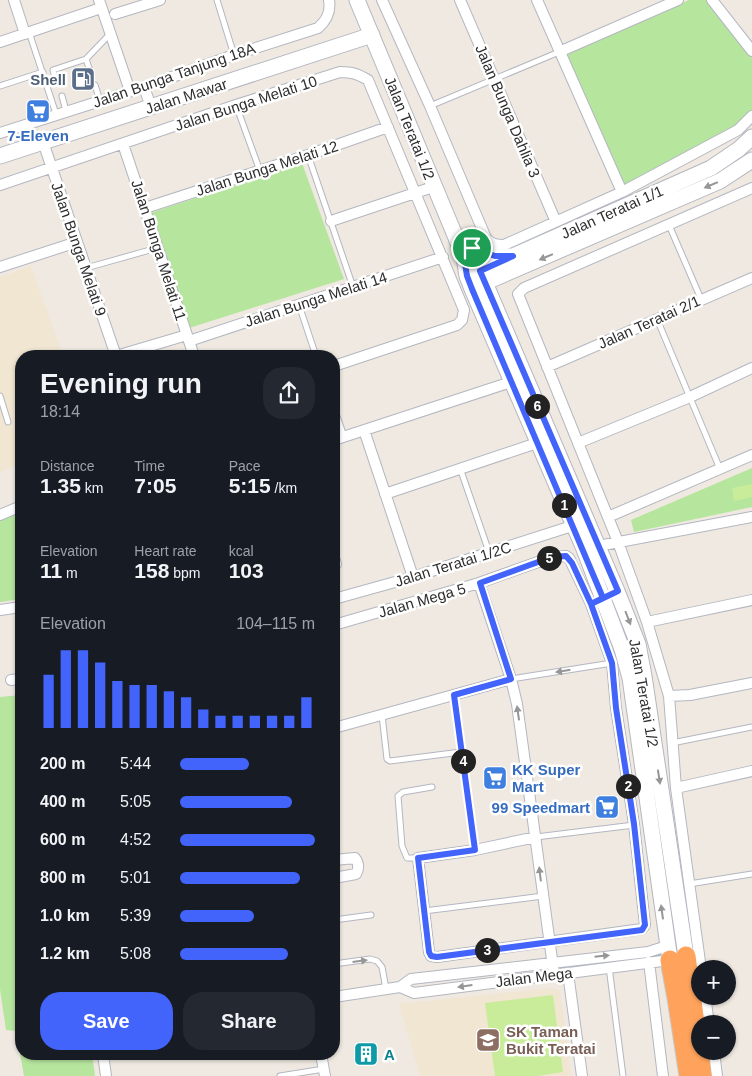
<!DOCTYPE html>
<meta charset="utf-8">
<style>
body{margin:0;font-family:Helvetica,sans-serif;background:#242831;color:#f1f3f6;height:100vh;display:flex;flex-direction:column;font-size:19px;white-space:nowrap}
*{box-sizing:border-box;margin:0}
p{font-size:16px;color:#9ea1a6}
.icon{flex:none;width:28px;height:28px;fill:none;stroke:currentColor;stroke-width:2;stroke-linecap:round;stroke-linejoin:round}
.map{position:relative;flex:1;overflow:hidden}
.drawer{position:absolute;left:15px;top:350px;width:325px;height:710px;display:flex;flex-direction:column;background:#171b24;border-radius:20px;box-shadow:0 1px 4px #0004}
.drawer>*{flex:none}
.tools{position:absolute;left:691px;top:960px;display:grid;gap:10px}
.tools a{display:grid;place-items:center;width:45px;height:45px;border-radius:50%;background:#171b24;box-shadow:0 1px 4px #0004;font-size:25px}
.pin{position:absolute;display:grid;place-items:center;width:42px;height:42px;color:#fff;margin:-21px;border:2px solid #fff;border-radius:50%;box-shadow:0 1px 5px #0007}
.km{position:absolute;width:25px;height:25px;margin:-12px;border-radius:50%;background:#222;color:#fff;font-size:14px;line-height:25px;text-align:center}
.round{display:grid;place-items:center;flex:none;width:52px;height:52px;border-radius:20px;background:#242831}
.overview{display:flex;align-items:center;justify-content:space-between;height:85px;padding:0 25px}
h1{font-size:28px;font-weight:700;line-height:38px}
.figures{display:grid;grid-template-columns:repeat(3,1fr);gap:8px;height:85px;padding:5px 25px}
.figures div{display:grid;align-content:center}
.figures b{font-size:21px;font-weight:700}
.figures small{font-size:14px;font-weight:400}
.figures p{font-size:14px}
.chart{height:140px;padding:10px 25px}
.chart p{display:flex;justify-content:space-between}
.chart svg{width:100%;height:90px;margin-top:5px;stroke:#4264fb;stroke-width:6}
.primary-button{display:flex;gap:10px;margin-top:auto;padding:10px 25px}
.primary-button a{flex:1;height:58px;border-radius:20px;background:#4264fb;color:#fff;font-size:20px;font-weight:700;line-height:58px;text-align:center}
.primary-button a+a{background:#242831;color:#f1f3f6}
ul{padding:0 25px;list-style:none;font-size:16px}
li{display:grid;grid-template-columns:80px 60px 1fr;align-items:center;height:38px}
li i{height:12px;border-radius:6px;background:#4264fb}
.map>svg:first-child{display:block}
</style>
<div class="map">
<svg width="752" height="1076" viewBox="0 0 752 1076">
<rect width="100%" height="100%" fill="#efe9e1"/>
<path fill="#f0e6d1" d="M 31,266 L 63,356 L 21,356 L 21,464 L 0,472 L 0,277 Z
M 551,988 L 560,991 L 571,1076 L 420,1076 L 399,1004 Z"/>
<path fill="#b6e59e" d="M 689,0 L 707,0 L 752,58 L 752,110 L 736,127 L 625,186 L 565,54 Z
M 302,163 L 344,279 L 186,329 L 150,213 Z
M 752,468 L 752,507 L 634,532 L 631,520 Z
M 14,514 L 21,534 L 21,599 L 0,602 L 0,519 Z
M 21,695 L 21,1054 L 92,1054 L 95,1076 L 24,1076 L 16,1031 L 6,1030 L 0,989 L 0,697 Z"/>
<path fill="#c9ec9a" d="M 752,484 L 752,497 L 734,501 L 732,488 Z
M 553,995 L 563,1072 L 537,1076 L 495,1076 L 485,1003 Z"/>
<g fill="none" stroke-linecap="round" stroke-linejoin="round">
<path stroke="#75cff0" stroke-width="3" d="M 614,604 L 632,650
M 656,806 L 675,941
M 579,966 L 660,955"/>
<defs>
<path id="lane" d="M 217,0 L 234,55
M 29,32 L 56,114
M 86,59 L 110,34
M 56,81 L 53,70 L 86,59 L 90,71
M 95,85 L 100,101
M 0,86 L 43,72
M 62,96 L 66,111
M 236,105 L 260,171
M 430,106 L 559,52
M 308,155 L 353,287
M 669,225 L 701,299
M 86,268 L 157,248
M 299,305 L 316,356
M 657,319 L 720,469
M 0,396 L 8,422
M 334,408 L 344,436
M 460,468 L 489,552
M 511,679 L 612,663
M 453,695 L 475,850
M 382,715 L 387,759 L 390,761 L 461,752
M 672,743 L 752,727
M 536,837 L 634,825
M 418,858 L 407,858 L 402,846 L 398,796 L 403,792 L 432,787
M 689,884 L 752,874
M 424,911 L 543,896
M 334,920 L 371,915
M 334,964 L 370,959 L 377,961 L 382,967 L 386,989
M 609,967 L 623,1076
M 280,1076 L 324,1069"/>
<path id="street" d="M 14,0 L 25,34
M 99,0 L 130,91
M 382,0 L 430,106 L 486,238 C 491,244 496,245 504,245 L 622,192 L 738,130 L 752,116
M 460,0 L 556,222
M 537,0 L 622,192
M 712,0 L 752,51
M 115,14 L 160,0
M 0,42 L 101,8
M 559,52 L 678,0
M 144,87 L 151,107
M 0,133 L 144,87 L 234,55 L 318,28 C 327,20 331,12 329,0
M 43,142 L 116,356
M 123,144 L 194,356
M 0,185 L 236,105 L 340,72 C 352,72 358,74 368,80 L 464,310 L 462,320 L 457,325 L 334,366
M 145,208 L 308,155 L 388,127
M 331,221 L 433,187
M 0,267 L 77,242
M 189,341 L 443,257
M 116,356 L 187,335
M 547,367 L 752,278
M 364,430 L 413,577
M 334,440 L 511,382
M 578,443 L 690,397 L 752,368
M 385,494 L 537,443
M 0,515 L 21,506
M 608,517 L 752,455
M 598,546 L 752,517
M 334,558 L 336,564
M 479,583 L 511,679 L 517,704 L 554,974
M 334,599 L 413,577 L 572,526
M 0,610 L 21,607
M 647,622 L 752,600
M 334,625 L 479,583 L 552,557 L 566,556 L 569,558 L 591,604 L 612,663 L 616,708 L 634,824 L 645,925 L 642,929 L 437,957 L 431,956 L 429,952 L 418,858 L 475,850 L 536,837
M 11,680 L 21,679
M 669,696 L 690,695 L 752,683
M 334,728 L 511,679
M 676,788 L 752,771
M 334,860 L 355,858 C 359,863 359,869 356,874 L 334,878
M 649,962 L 663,1076
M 701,969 L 676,788 L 669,696 L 647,622 L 618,542 L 518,294 L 524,288 L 752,188
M 568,973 L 582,1076
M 400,987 L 411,979 L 648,952 L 667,946
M 705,996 L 709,1024
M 334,997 L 400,987 L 414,993 L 670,960 L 670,964
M 714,1051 L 717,1076
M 103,1054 L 106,1076
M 321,1054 L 325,1076"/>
<path id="secondary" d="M 357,0 L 464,257 L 467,276 L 472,289 L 584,549 L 622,649 L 630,678 L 670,960
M 0,156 L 372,35
M 457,241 C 475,250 490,256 510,256
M 464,257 L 480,271 L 617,591 L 638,644 L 644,676 L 686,956
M 470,275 L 711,168 L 739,149 L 752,137
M 477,286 L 720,181 L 752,160"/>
<path id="highway" d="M 686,956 L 702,1076
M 670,960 L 677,998 L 689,1076"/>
</defs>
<use href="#lane" stroke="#b4b7c1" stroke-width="7"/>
<use href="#street" stroke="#b4b7c1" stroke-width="12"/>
<use href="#secondary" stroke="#b4b7c1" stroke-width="17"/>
<use href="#highway" stroke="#c9c9c9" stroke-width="21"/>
<use href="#lane" stroke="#fff" stroke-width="5"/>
<use href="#street" stroke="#fff" stroke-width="10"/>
<use href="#secondary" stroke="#fff" stroke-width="15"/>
<use href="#highway" stroke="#ffa35c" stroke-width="19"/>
</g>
<defs><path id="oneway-solid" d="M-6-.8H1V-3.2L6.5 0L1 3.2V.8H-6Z" transform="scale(1.25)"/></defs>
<g fill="#969696">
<use href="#oneway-solid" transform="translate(711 185) rotate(157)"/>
<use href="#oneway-solid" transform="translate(546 257) rotate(157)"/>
<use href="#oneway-solid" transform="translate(628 618) rotate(69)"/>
<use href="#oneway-solid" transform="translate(563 671) rotate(171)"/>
<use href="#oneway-solid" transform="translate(518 713) rotate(-98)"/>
<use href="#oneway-solid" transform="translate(659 777) rotate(81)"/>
<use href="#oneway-solid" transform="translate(540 874) rotate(-97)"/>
<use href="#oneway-solid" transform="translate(662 912) rotate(-98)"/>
<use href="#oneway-solid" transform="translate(602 956) rotate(-6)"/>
<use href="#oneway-solid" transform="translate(360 961) rotate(-7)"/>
<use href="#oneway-solid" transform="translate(465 986) rotate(172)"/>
</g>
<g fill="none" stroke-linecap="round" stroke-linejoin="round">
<defs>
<path id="route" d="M 472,248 L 457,241 L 464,257 L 467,276 L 472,289 L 603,598 L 591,604 L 612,663 L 616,708 L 634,824 L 645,925 L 642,930 L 437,957 L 431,956 L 429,952 L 418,858 L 475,850 L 454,695 L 511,679 L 480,583 L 552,557 L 566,556 L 572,563 L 591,604 L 618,591 L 480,271 L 513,256 L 495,256 L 472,248"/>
</defs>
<use href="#route" stroke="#fff" stroke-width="10"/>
<use href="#route" stroke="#4264fb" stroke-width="6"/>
</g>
<defs>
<symbol id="fuel-square" viewBox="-11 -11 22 22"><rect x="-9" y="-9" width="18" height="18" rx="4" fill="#5c6f8a" stroke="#fff"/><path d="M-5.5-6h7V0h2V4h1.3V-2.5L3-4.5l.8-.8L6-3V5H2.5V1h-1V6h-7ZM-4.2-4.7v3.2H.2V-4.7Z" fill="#fff"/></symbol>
<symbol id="supermarket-square" viewBox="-11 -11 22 22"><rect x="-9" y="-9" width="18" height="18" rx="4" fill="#3f7fe0" stroke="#fff"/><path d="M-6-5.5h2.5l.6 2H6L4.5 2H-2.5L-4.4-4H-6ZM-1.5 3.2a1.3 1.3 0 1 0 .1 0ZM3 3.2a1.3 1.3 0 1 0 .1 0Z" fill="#fff"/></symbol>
<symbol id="school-square" viewBox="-11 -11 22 22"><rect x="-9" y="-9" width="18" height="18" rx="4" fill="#8d6e63" stroke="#fff"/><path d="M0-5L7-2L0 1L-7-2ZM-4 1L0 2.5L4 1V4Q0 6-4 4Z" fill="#fff"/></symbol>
<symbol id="building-square" viewBox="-11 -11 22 22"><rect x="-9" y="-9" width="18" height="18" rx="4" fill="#0f9aa8" stroke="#fff"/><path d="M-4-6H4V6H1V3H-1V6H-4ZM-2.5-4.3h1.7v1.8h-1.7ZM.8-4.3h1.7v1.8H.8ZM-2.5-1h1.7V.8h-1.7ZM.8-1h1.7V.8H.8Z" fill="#fff"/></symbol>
</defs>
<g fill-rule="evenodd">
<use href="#fuel-square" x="69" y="65" width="28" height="28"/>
<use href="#supermarket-square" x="24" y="97" width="28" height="28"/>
<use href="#supermarket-square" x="481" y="764" width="28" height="28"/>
<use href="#supermarket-square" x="593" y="793" width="28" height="28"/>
<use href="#school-square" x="474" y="1026" width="28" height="28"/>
<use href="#building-square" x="352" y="1040" width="28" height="28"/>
</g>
<g text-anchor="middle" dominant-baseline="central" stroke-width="5" stroke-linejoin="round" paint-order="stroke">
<g font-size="15" fill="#2e2e2e" stroke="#fff">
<text transform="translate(174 75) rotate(-19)">Jalan Bunga Tanjung 18A</text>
<text transform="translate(186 96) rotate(-18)">Jalan Mawar</text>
<text transform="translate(246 103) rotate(-18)">Jalan Bunga Melati 10</text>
<text transform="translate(508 111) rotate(67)">Jalan Bunga Dahlia 3</text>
<text transform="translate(410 128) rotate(68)">Jalan Teratai 1/2</text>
<text transform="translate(267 168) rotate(-18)">Jalan Bunga Melati 12</text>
<text transform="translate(612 212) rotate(-24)">Jalan Teratai 1/1</text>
<text transform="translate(79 249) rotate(71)">Jalan Bunga Melati 9</text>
<text transform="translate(159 250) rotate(72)">Jalan Bunga Melati 11</text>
<text transform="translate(316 299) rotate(-18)">Jalan Bunga Melati 14</text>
<text transform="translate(649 322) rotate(-24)">Jalan Teratai 2/1</text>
<text transform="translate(453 564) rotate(-17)">Jalan Teratai 1/2C</text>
<text transform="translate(422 600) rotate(-16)">Jalan Mega 5</text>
<text transform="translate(644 693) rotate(80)">Jalan Teratai 1/2</text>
<text transform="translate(534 977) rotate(-7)">Jalan Mega</text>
</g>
<g font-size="15" font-weight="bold" fill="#4e5e75" stroke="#fff" text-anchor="end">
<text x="66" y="79">Shell</text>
</g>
<g font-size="15" font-weight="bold" fill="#366cbe" stroke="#fff">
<text x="38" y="135">7-Eleven</text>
<text x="512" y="769" text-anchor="start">KK Super<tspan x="512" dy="17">Mart</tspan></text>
<text x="590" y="807" text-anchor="end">99 Speedmart</text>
</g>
<g font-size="15" font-weight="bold" fill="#785e54" stroke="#fff" text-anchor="start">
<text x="506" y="1031">SK Taman<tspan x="506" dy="17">Bukit Teratai</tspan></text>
</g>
<g font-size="15" font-weight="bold" fill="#0d838f" stroke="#fff" text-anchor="start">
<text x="384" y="1054">A</text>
</g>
</g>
</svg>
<div class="tools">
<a>+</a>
<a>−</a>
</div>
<div class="pin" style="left:472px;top:248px;background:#1e9e55"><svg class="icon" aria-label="arrive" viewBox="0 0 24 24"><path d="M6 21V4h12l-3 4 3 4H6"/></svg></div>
<b class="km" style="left:564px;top:505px">1</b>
<b class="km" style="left:628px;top:786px">2</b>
<b class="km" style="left:487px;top:950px">3</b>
<b class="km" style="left:463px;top:761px">4</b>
<b class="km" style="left:549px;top:558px">5</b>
<b class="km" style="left:537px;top:406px">6</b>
<section class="drawer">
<div class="overview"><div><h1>Evening run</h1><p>18:14</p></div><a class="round"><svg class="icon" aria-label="share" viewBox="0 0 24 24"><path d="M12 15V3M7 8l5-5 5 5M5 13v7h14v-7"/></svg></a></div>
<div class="figures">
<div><p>Distance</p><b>1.35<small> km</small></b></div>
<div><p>Time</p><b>7:05</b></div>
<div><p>Pace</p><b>5:15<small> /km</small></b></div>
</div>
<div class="figures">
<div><p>Elevation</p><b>11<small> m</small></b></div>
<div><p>Heart rate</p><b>158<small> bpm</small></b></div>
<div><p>kcal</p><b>103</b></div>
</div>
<div class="chart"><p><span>Elevation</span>104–115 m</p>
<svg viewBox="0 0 160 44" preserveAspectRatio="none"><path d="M5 44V18M15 44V6M25 44V6M35 44V12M45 44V21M55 44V23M65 44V23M75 44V26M85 44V29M95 44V35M105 44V38M115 44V38M125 44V38M135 44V38M145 44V38M155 44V29"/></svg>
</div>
<ul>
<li><b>200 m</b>5:44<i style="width:51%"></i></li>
<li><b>400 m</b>5:05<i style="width:83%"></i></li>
<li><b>600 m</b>4:52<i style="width:100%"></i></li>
<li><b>800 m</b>5:01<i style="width:89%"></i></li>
<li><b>1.0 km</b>5:39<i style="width:55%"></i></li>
<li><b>1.2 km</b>5:08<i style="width:80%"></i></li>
</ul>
<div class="primary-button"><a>Save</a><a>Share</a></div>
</section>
</div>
